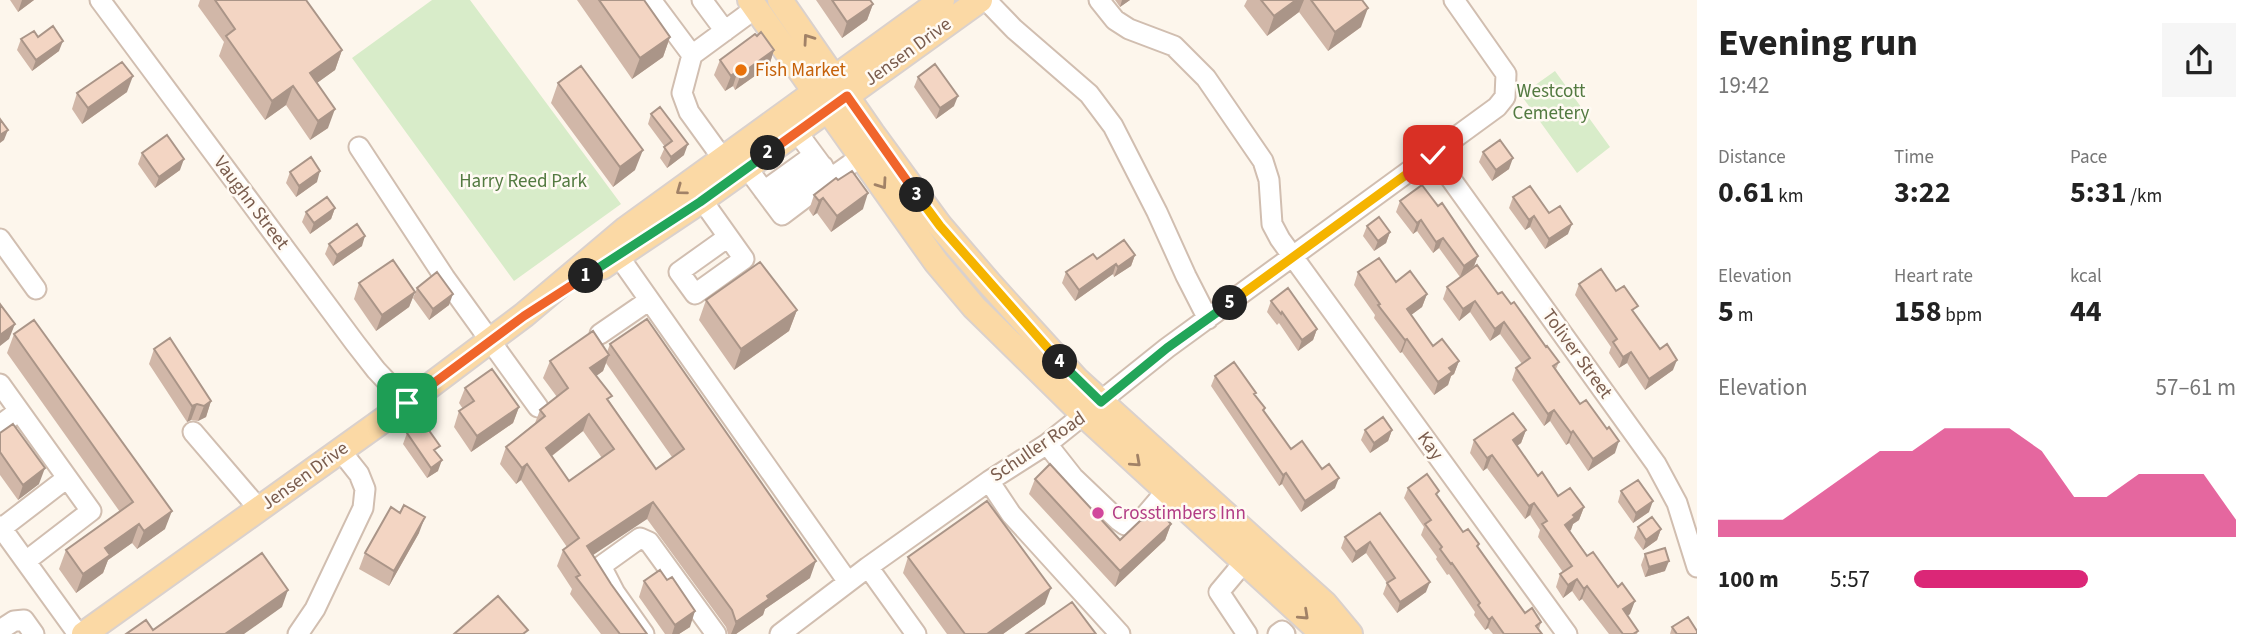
<!DOCTYPE html>
<meta charset="utf-8">
<style>
body{margin:0;font-family:"Source Sans 3",sans-serif;background:#f6f6f6;color:#222;height:100vh;display:flex;flex-direction:column;font-size:26px;white-space:nowrap}
*{box-sizing:border-box;margin:0}
p{font-size:23px;color:#767676}
.icon{flex:none;width:38px;height:38px;fill:none;stroke:currentColor;stroke-width:2;stroke-linecap:round;stroke-linejoin:round}
.map{position:relative;flex:1;overflow:hidden}
.panel{display:flex;flex-direction:column;background:#fff;width:560px}
.panel>*{flex:none}
.pin{position:absolute;display:grid;place-items:center;width:60px;height:60px;color:#fff;margin:-30px;border-radius:14px;box-shadow:0 4px 10px #0006}
.km{position:absolute;width:35px;height:35px;margin:-18px;border-radius:50%;background:#222;color:#fff;font-size:19px;line-height:35px;text-align:center}
.round{display:grid;place-items:center;flex:none;width:74px;height:74px;border-radius:0px;background:#f6f6f6}
.summary{display:flex;align-items:center;justify-content:space-between;height:119px;padding:0 21px}
h1{font-size:38px;font-weight:700;line-height:52px}
.figures{display:grid;grid-template-columns:repeat(3,1fr);gap:10px;height:119px;padding:7px 21px}
.figures div{display:grid;align-content:center}
.figures b{font-size:30px;font-weight:700}
.figures small{font-size:19px;font-weight:400}
.figures p{font-size:19px}
.chart{height:196px;padding:14px 21px}
.chart p{display:flex;justify-content:space-between}
.chart svg{width:100%;height:126px;margin-top:7px;fill:#db2777;opacity:.7}
ul{padding:0 21px;list-style:none;font-size:23px}
li{display:grid;grid-template-columns:112px 84px 1fr;align-items:center;height:52px}
li i{height:18px;border-radius:9px;background:#db2777}
main{display:flex;flex:1;min-height:0}
.map>svg:first-child{display:block}
</style>
<main>
<div class="map">
<svg width="1697" height="634" viewBox="0 0 1697 634">
<rect width="100%" height="100%" fill="#fdf6ec"/>
<path fill="#d8ecc9" d="M 432,0 L 470,0 L 621,204 L 514,281 L 352,58 Z
M 1555,71 L 1610,147 L 1577,173 L 1521,95 Z"/>
<g fill="none" stroke-linecap="round" stroke-linejoin="round">
<defs>
<path id="minor" d="M 100,0 L 355,343 L 376,370 L 407,403
M 651,0 L 692,55 L 756,8
M 702,0 L 725,31
M 986,0 L 1014,29 L 1089,94 L 1113,126 L 1157,212 L 1186,276 L 1208,319
M 1099,0 L 1115,20 L 1129,29 L 1174,46 L 1206,78 L 1263,161 L 1269,180 L 1272,224 L 1280,239 L 1567,634
M 692,55 L 682,93 L 689,112 L 723,159
M 797,132 L 831,178 L 862,156
M 359,147 L 445,278 L 538,407
M 1433,154 L 1656,464 L 1677,503 L 1697,567
M 747,168 L 782,215 L 831,178
M 805,180 L 823,166
M 764,191 L 814,155
M 702,200 L 744,259 L 695,294 L 679,272 L 728,237
M 773,203 L 793,189
M 0,239 L 36,289
M 610,244 L 848,582
M 600,334 L 648,301
M 0,384 L 91,511 L 26,561
M 0,425 L 19,411
M 193,432 L 259,509
M 1047,444 L 1073,477 L 1118,520 L 1125,525 L 1137,524
M 989,481 L 1011,514 L 1120,634
M 1144,517 L 1167,490
M 0,526 L 78,634
M 2,528 L 67,478
M 1245,561 L 1219,592 L 1247,634
M 868,567 L 916,634
M 0,630 L 14,621 L 24,620 L 34,634
M 298,634 L 315,609 L 363,508 L 365,489 L 359,474 L 340,450
M 644,634 L 615,593 L 601,566 L 640,538 L 649,542 L 716,634
M 780,634 L 868,567 L 989,481 L 1047,444 L 1167,348 L 1497,107 L 1505,97 L 1506,74 L 1454,0
M 1278,634 L 1282,631 L 1285,634"/>
<path id="major" d="M 750,0 L 936,262 L 974,307 L 1085,416 L 1323,634
M 780,0 L 872,133 L 940,226 L 989,283 L 1077,380 L 1325,604 L 1350,634
M 602,267 L 702,200 L 980,0
M 84,634 L 407,403 L 524,315 L 626,229 L 942,0"/>
</defs>
<use href="#minor" stroke="#d1beb0" stroke-width="23"/>
<use href="#major" stroke="#dad1cd" stroke-width="28"/>
<use href="#minor" stroke="#fff" stroke-width="19"/>
<use href="#major" stroke="#fbd9a5" stroke-width="24"/>
</g>
<path fill="#d1b7a8" fill-rule="evenodd" d="M 10,0 L 34,0 L 18,12 Z
M 200,0 L 306,0 L 342,50 L 335,70 L 317,83 L 328,128 L 310,140 L 286,105 L 265,120 L 219,56 L 224,42 L 198,6 Z
M 577,0 L 644,0 L 670,37 L 663,57 L 632,79 Z
M 816,0 L 870,0 L 873,4 L 867,20 L 842,38 Z
M 1115,0 L 1130,0 L 1120,7 Z
M 1247,0 L 1362,0 L 1361,27 L 1328,51 L 1299,12 L 1267,36 L 1244,6 Z
M 38,37 L 59,51 L 32,71 L 17,50 L 21,39 Z
M 774,50 L 769,66 L 735,90 L 733,86 L 725,91 L 714,75 L 720,60 Z
M 918,77 L 954,106 L 936,119 L 914,87 Z
M 558,83 L 635,170 L 613,187 L 551,103 Z
M 127,92 L 82,124 L 72,109 L 77,93 Z
M 651,114 L 684,155 L 667,168 L 660,158 L 665,147 L 648,124 Z
M 1483,152 L 1509,169 L 1492,181 L 1479,162 Z
M 142,153 L 180,170 L 155,188 L 138,164 Z
M 290,172 L 317,182 L 296,197 L 286,183 Z
M 814,195 L 863,209 L 831,232 L 817,213 L 813,216 L 809,210 Z
M 1513,197 L 1549,213 L 1568,234 L 1545,249 L 1530,227 L 1525,230 L 1509,208 Z
M 1400,201 L 1478,256 L 1474,266 L 1460,277 L 1439,248 L 1433,253 L 1417,231 L 1413,234 L 1396,212 Z
M 335,208 L 331,219 L 310,234 L 302,222 L 306,212 Z
M 1367,226 L 1390,232 L 1386,243 L 1374,251 L 1363,236 Z
M 329,244 L 362,246 L 333,266 L 325,254 Z
M 1135,255 L 1131,266 L 1114,277 L 1113,274 L 1075,301 L 1062,283 L 1066,272 L 1097,259 Z
M 1358,272 L 1396,282 L 1427,294 L 1422,307 L 1411,315 L 1433,346 L 1459,361 L 1454,374 L 1451,376 L 1448,385 L 1434,395 L 1402,352 L 1400,353 L 1374,318 L 1375,315 L 1354,285 Z
M 359,283 L 415,292 L 409,307 L 376,331 L 354,299 Z
M 1579,284 L 1616,291 L 1635,314 L 1673,370 L 1645,390 L 1627,363 L 1619,368 L 1609,353 L 1611,347 L 1575,295 Z
M 1447,287 L 1498,294 L 1511,304 L 1559,362 L 1556,369 L 1615,453 L 1588,471 L 1569,443 L 1566,445 L 1550,421 L 1544,426 L 1512,380 L 1516,368 L 1522,364 L 1500,334 L 1490,341 L 1470,312 L 1459,321 L 1443,299 Z
M 417,288 L 449,305 L 429,320 L 413,298 Z
M 706,300 L 797,310 L 789,331 L 734,370 L 699,320 Z
M 1271,301 L 1317,329 L 1313,340 L 1298,351 L 1279,323 L 1277,325 L 1267,312 Z
M 14,334 L 165,529 L 137,549 L 132,543 L 108,560 L 103,573 L 76,593 L 59,569 L 66,550 L 120,512 L 7,353 Z
M 610,344 L 810,578 L 765,609 L 763,615 L 736,634 L 728,634 L 726,627 L 647,519 L 593,555 L 611,584 L 647,634 L 601,634 L 570,594 L 572,589 L 557,566 L 563,550 L 567,547 L 521,480 L 516,484 L 500,464 L 506,447 L 535,423 L 540,410 L 557,397 L 543,378 L 550,361 L 607,352 ZM 606,363 L 672,457 L 656,469 L 610,402 L 596,376 L 603,371 ZM 583,431 L 602,458 L 569,481 L 552,456 Z
M 154,349 L 211,401 L 206,417 L 198,421 L 191,420 L 187,422 L 149,364 Z
M 1215,376 L 1255,395 L 1265,408 L 1264,411 L 1291,449 L 1335,488 L 1301,512 L 1282,484 L 1279,486 L 1211,386 Z
M 465,388 L 519,407 L 513,423 L 471,452 L 454,427 L 459,411 L 463,409 L 459,403 Z
M 1365,430 L 1392,430 L 1388,441 L 1370,453 L 1361,440 Z
M 1526,430 L 1521,443 L 1517,446 L 1538,476 L 1558,496 L 1584,507 L 1579,520 L 1573,524 L 1570,531 L 1630,614 L 1627,615 L 1638,631 L 1637,634 L 1609,634 L 1582,599 L 1579,601 L 1572,591 L 1563,598 L 1556,587 L 1560,574 L 1563,572 L 1538,537 L 1540,530 L 1530,515 L 1525,519 L 1487,468 L 1483,471 L 1470,453 L 1474,440 Z
M 0,433 L 39,484 L 18,500 L 0,475 Z
M 407,433 L 437,453 L 438,471 L 427,478 L 403,444 Z
M 1035,479 L 1120,540 L 1171,524 L 1165,540 L 1115,587 L 1029,494 Z
M 1408,488 L 1437,496 L 1463,532 L 1479,544 L 1478,547 L 1525,613 L 1541,622 L 1539,629 L 1542,634 L 1493,634 L 1488,628 L 1485,630 L 1474,615 L 1475,612 L 1449,574 L 1447,575 L 1436,559 L 1437,557 L 1421,535 L 1424,527 L 1404,498 Z
M 1621,491 L 1649,512 L 1633,523 L 1618,502 Z
M 400,513 L 419,533 L 389,586 L 359,569 L 365,553 Z
M 1380,513 L 1426,592 L 1397,613 L 1383,594 L 1387,583 L 1366,553 L 1352,563 L 1341,548 L 1345,537 Z
M 1638,527 L 1661,529 L 1657,540 L 1643,550 L 1634,538 Z
M 1645,554 L 1665,571 L 1645,577 L 1641,565 Z
M 908,557 L 1045,604 L 1003,634 L 947,634 L 903,573 Z
M 667,580 L 690,627 L 679,634 L 665,634 L 639,597 L 644,581 Z
M 1672,627 L 1697,634 L 1670,634 Z"/>
<path fill="#aa9588" d="M 22,0 L 34,0 L 18,12 Z
M 1122,0 L 1130,0 L 1120,7 Z
M 1296,0 L 1304,0 L 1299,12 L 1267,36 L 1274,16 Z
M 873,4 L 867,20 L 842,38 L 847,22 Z
M 1368,8 L 1361,27 L 1328,51 L 1335,32 Z
M 670,37 L 663,57 L 632,79 L 640,58 Z
M 63,41 L 59,51 L 32,71 L 36,60 Z
M 342,50 L 335,70 L 303,93 L 310,73 Z
M 774,50 L 769,66 L 735,90 L 741,74 Z
M 738,70 L 733,86 L 725,91 L 731,76 Z
M 133,76 L 127,92 L 82,124 L 88,108 Z
M 293,86 L 286,105 L 265,120 L 272,101 Z
M 958,96 L 954,106 L 936,119 L 940,108 Z
M 335,109 L 328,128 L 310,140 L 318,121 Z
M 8,130 L 4,140 L 0,143 L 0,135 Z
M 688,144 L 684,155 L 667,168 L 671,157 Z
M 643,150 L 635,170 L 613,187 L 620,167 Z
M 1513,158 L 1509,169 L 1492,181 L 1496,170 Z
M 184,159 L 180,170 L 155,188 L 159,177 Z
M 320,171 L 317,182 L 296,197 L 299,186 Z
M 868,193 L 863,209 L 831,232 L 837,216 Z
M 823,198 L 817,213 L 813,216 L 819,201 Z
M 335,208 L 331,219 L 310,234 L 314,223 Z
M 1534,216 L 1530,227 L 1525,230 L 1529,220 Z
M 1421,220 L 1417,231 L 1413,234 L 1417,223 Z
M 1572,224 L 1568,234 L 1545,249 L 1549,239 Z
M 1390,232 L 1386,243 L 1374,251 L 1378,241 Z
M 365,236 L 362,246 L 333,266 L 337,255 Z
M 1443,238 L 1439,248 L 1433,253 L 1436,242 Z
M 1135,255 L 1131,266 L 1114,277 L 1118,267 Z
M 1478,256 L 1474,266 L 1460,277 L 1464,266 Z
M 1116,264 L 1113,274 L 1075,301 L 1079,290 Z
M 415,292 L 409,307 L 376,331 L 382,315 Z
M 453,294 L 449,305 L 429,320 L 433,309 Z
M 1427,294 L 1422,307 L 1403,321 L 1407,309 Z
M 1475,301 L 1470,312 L 1459,321 L 1463,309 Z
M 797,310 L 789,331 L 734,370 L 741,349 Z
M 1504,322 L 1500,334 L 1490,341 L 1495,329 Z
M 15,324 L 9,339 L 0,346 L 0,335 Z
M 1317,329 L 1313,340 L 1298,351 L 1302,340 Z
M 1407,339 L 1402,352 L 1400,353 L 1405,340 Z
M 1631,352 L 1627,363 L 1619,368 L 1623,357 Z
M 609,355 L 603,371 L 584,385 L 590,368 Z
M 1677,360 L 1673,370 L 1645,390 L 1649,379 Z
M 1459,361 L 1454,374 L 1451,376 L 1448,385 L 1434,395 L 1438,382 L 1449,368 Z
M 211,401 L 206,417 L 198,421 L 204,406 Z
M 197,404 L 191,420 L 187,422 L 192,406 Z
M 519,407 L 513,423 L 471,452 L 477,436 Z
M 1554,410 L 1550,421 L 1544,426 L 1548,414 Z
M 589,414 L 583,431 L 540,465 L 546,448 Z
M 1392,430 L 1388,441 L 1370,453 L 1374,443 Z
M 1526,430 L 1521,443 L 1508,452 L 1513,440 Z
M 1573,431 L 1569,443 L 1566,445 L 1571,433 Z
M 1619,441 L 1615,453 L 1588,471 L 1593,459 Z
M 1492,455 L 1487,468 L 1483,471 L 1487,458 Z
M 442,460 L 438,471 L 427,478 L 431,468 Z
M 527,464 L 521,480 L 516,484 L 522,468 Z
M 45,468 L 39,484 L 18,500 L 23,485 Z
M 1286,473 L 1282,484 L 1279,486 L 1283,475 Z
M 1339,478 L 1335,488 L 1301,512 L 1305,501 Z
M 1653,501 L 1649,512 L 1633,523 L 1636,513 Z
M 653,502 L 647,519 L 581,563 L 587,546 Z
M 1534,503 L 1530,515 L 1525,519 L 1529,506 Z
M 1584,507 L 1579,520 L 1573,524 L 1571,530 L 1561,537 L 1565,525 L 1573,515 Z
M 172,511 L 165,529 L 137,549 L 144,531 Z
M 425,517 L 419,533 L 389,586 L 394,571 Z
M 139,524 L 132,543 L 108,560 L 103,573 L 76,593 L 83,574 L 105,548 Z
M 1171,524 L 1165,540 L 1115,587 L 1120,571 Z
M 1661,529 L 1657,540 L 1643,550 L 1646,540 Z
M 1370,542 L 1366,553 L 1352,563 L 1356,552 Z
M 816,561 L 810,578 L 765,609 L 763,615 L 736,634 L 731,634 L 736,622 L 767,596 Z
M 1669,561 L 1665,571 L 1645,577 L 1649,567 Z
M 1577,579 L 1572,591 L 1563,598 L 1568,585 Z
M 1430,582 L 1426,592 L 1397,613 L 1400,602 Z
M 1587,586 L 1582,599 L 1579,601 L 1584,589 Z
M 1051,588 L 1045,604 L 1003,634 L 987,634 Z
M 288,590 L 282,607 L 244,634 L 225,634 Z
M 1635,601 L 1630,614 L 1619,622 L 1623,609 Z
M 695,611 L 690,627 L 679,634 L 672,634 L 675,625 Z
M 1492,617 L 1488,628 L 1485,630 L 1489,620 Z"/>
<path fill="#f3d5c3" stroke="#aa9588" stroke-width="2" fill-rule="evenodd" d="M 215,0 L 306,0 L 342,50 L 310,73 L 335,109 L 318,121 L 293,86 L 272,101 L 226,36 L 235,29 Z
M 599,0 L 644,0 L 670,37 L 640,58 Z
M 832,0 L 870,0 L 873,4 L 847,22 Z
M 1261,0 L 1296,0 L 1274,16 Z
M 1311,0 L 1362,0 L 1368,8 L 1335,32 Z
M 53,26 L 63,41 L 36,60 L 21,39 L 34,31 L 38,37 Z
M 761,32 L 774,50 L 741,74 L 738,70 L 731,76 L 720,60 L 755,34 L 757,36 Z
M 122,62 L 133,76 L 88,108 L 77,93 Z
M 935,64 L 958,96 L 940,108 L 918,77 Z
M 581,66 L 643,150 L 620,167 L 558,83 Z
M 660,107 L 688,144 L 671,157 L 664,147 L 672,141 L 651,114 Z
M 0,119 L 8,130 L 0,135 Z
M 167,135 L 184,159 L 159,177 L 142,153 Z
M 1500,140 L 1513,158 L 1496,170 L 1483,152 Z
M 311,157 L 320,171 L 299,186 L 290,172 Z
M 852,171 L 868,193 L 837,216 L 823,198 L 819,201 L 814,195 L 836,178 L 838,180 Z
M 1422,185 L 1438,206 L 1442,203 L 1478,256 L 1464,266 L 1443,238 L 1436,242 L 1421,220 L 1417,223 L 1400,201 Z
M 1530,186 L 1549,213 L 1560,206 L 1572,224 L 1549,239 L 1534,216 L 1529,220 L 1513,197 Z
M 327,197 L 335,208 L 314,223 L 306,212 Z
M 1379,217 L 1390,232 L 1378,241 L 1367,226 Z
M 357,224 L 365,236 L 337,255 L 329,244 Z
M 1124,240 L 1135,255 L 1118,267 L 1116,264 L 1079,290 L 1066,272 L 1093,254 L 1097,259 Z
M 1379,258 L 1396,282 L 1410,271 L 1427,294 L 1407,309 L 1433,346 L 1442,339 L 1459,361 L 1449,368 L 1452,372 L 1438,382 L 1407,339 L 1405,340 L 1378,305 L 1380,304 L 1358,272 Z
M 393,260 L 415,292 L 382,315 L 359,283 Z
M 760,262 L 797,310 L 741,349 L 706,300 Z
M 1477,265 L 1498,294 L 1502,292 L 1511,304 L 1514,302 L 1546,347 L 1547,346 L 1559,362 L 1553,366 L 1580,404 L 1586,400 L 1607,429 L 1609,427 L 1619,441 L 1593,459 L 1573,431 L 1571,433 L 1554,410 L 1548,414 L 1516,368 L 1530,358 L 1504,322 L 1495,329 L 1475,301 L 1463,309 L 1447,287 Z
M 1601,269 L 1616,291 L 1624,286 L 1638,306 L 1632,310 L 1660,349 L 1667,344 L 1677,360 L 1649,379 L 1631,352 L 1623,357 L 1613,342 L 1617,339 L 1579,284 Z
M 437,272 L 453,294 L 433,309 L 417,288 Z
M 1288,288 L 1317,329 L 1302,340 L 1282,312 L 1281,314 L 1271,301 Z
M 0,304 L 15,324 L 0,335 Z
M 647,319 L 816,561 L 767,596 L 769,599 L 736,622 L 732,610 L 653,502 L 587,546 L 611,584 L 647,634 L 620,634 L 576,577 L 580,575 L 563,550 L 579,538 L 527,464 L 522,468 L 506,447 L 545,416 L 540,410 L 568,388 L 550,361 L 593,331 L 609,355 L 590,368 L 612,396 L 607,399 L 656,469 L 684,449 L 610,344 ZM 589,414 L 614,449 L 569,481 L 546,448 Z
M 34,320 L 172,511 L 144,531 L 139,524 L 105,548 L 110,555 L 83,574 L 66,550 L 133,502 L 14,334 Z
M 170,338 L 211,401 L 204,406 L 197,404 L 192,406 L 154,349 Z
M 1234,362 L 1256,393 L 1254,394 L 1265,408 L 1263,410 L 1291,449 L 1302,441 L 1322,469 L 1329,464 L 1339,478 L 1305,501 L 1286,473 L 1283,475 L 1215,376 Z
M 492,369 L 519,407 L 477,436 L 459,411 L 474,401 L 465,388 Z
M 1513,413 L 1526,430 L 1513,440 L 1538,476 L 1542,472 L 1558,496 L 1570,488 L 1584,507 L 1573,515 L 1575,517 L 1565,525 L 1587,556 L 1593,552 L 1618,587 L 1622,583 L 1635,601 L 1623,609 L 1638,631 L 1633,634 L 1623,634 L 1587,586 L 1584,589 L 1577,579 L 1568,585 L 1560,574 L 1572,566 L 1542,524 L 1547,521 L 1534,503 L 1529,506 L 1492,455 L 1487,458 L 1474,440 Z
M 1383,417 L 1392,430 L 1374,443 L 1365,430 Z
M 423,422 L 440,446 L 434,450 L 442,460 L 431,468 L 407,433 Z
M 13,424 L 45,468 L 23,485 L 0,452 L 0,433 Z
M 1050,464 L 1120,540 L 1140,521 L 1149,519 L 1158,510 L 1171,524 L 1120,571 L 1035,479 Z
M 1427,474 L 1439,491 L 1436,494 L 1463,532 L 1468,529 L 1479,544 L 1477,546 L 1525,613 L 1532,608 L 1541,622 L 1536,626 L 1542,634 L 1504,634 L 1492,617 L 1489,620 L 1478,605 L 1480,603 L 1452,563 L 1451,564 L 1440,549 L 1442,547 L 1425,524 L 1431,520 L 1408,488 Z
M 1638,480 L 1653,501 L 1636,513 L 1621,491 Z
M 987,501 L 1051,588 L 987,634 L 965,634 L 908,557 Z
M 404,505 L 425,517 L 394,571 L 365,553 L 391,507 L 400,513 Z
M 1380,513 L 1430,582 L 1400,602 L 1387,583 L 1395,578 L 1370,542 L 1356,552 L 1345,537 Z
M 1652,517 L 1661,529 L 1646,540 L 1638,527 Z
M 1665,548 L 1669,561 L 1649,567 L 1645,554 Z
M 262,553 L 288,590 L 225,634 L 126,634 L 146,620 L 153,630 Z
M 660,570 L 667,580 L 672,577 L 695,611 L 675,625 L 644,581 Z
M 498,596 L 528,630 L 523,634 L 454,634 Z
M 1072,602 L 1096,634 L 1026,634 Z
M 1688,617 L 1697,631 L 1697,634 L 1677,634 L 1672,627 Z"/>
<defs><path id="oneway-chevron" d="M-2-3.5L2.5 0L-2 3.5" fill="none" stroke-width="1.6" stroke-linecap="round" stroke-linejoin="round" transform="scale(1.75)"/></defs>
<g stroke="#a18267">
<use href="#oneway-chevron" transform="translate(808 39) rotate(-125)"/>
<use href="#oneway-chevron" transform="translate(882 184) rotate(55)"/>
<use href="#oneway-chevron" transform="translate(681 190) rotate(144)"/>
<use href="#oneway-chevron" transform="translate(1136 462) rotate(42)"/>
<use href="#oneway-chevron" transform="translate(1304 615) rotate(43)"/>
</g>
<g fill="none" stroke-linecap="round" stroke-linejoin="round">
<defs>
<path id="split-1" d="M 407,403 L 524,316 L 586,276"/>
<path id="split-2" d="M 586,276 L 700,202 L 768,153"/>
<path id="split-3" d="M 768,153 L 847,96 L 917,195"/>
<path id="split-4" d="M 917,195 L 940,226 L 1060,362"/>
<path id="split-5" d="M 1060,362 L 1101,402 L 1167,348 L 1230,303"/>
<path id="split-6" d="M 1230,303 L 1433,155"/>
</defs>
<use href="#split-1" stroke="#fff" stroke-width="14"/>
<use href="#split-2" stroke="#fff" stroke-width="14"/>
<use href="#split-3" stroke="#fff" stroke-width="14"/>
<use href="#split-4" stroke="#fff" stroke-width="14"/>
<use href="#split-5" stroke="#fff" stroke-width="14"/>
<use href="#split-6" stroke="#fff" stroke-width="14"/>
<use href="#split-1" stroke="#f0652b" stroke-width="9"/>
<use href="#split-2" stroke="#22a559" stroke-width="9"/>
<use href="#split-3" stroke="#f0652b" stroke-width="9"/>
<use href="#split-4" stroke="#f5b400" stroke-width="9"/>
<use href="#split-5" stroke="#22a559" stroke-width="9"/>
<use href="#split-6" stroke="#f5b400" stroke-width="9"/>
</g>
<circle fill="#e8710a" stroke="#fffaf3" stroke-width="2.5" cx="741" cy="70" r="7"/>
<circle fill="#d1479c" stroke="#fffaf3" stroke-width="2.5" cx="1098" cy="513" r="7"/>
<g text-anchor="middle" dominant-baseline="central" stroke-width="5" stroke-linejoin="round" paint-order="stroke">
<g font-size="19" fill="#7a5c4d" stroke="#fffaf3">
<text transform="translate(908 52) rotate(-36)">Jensen Drive</text>
<text transform="translate(251 203) rotate(53)">Vaughn Street</text>
<text transform="translate(1577 354) rotate(54)">Toliver Street</text>
<text transform="translate(1430 446) rotate(54)">Kay</text>
<text transform="translate(1038 447) rotate(-34)">Schuller Road</text>
<text transform="translate(305 476) rotate(-36)">Jensen Drive</text>
</g>
<g font-size="19" fill="#c56008" stroke="#fffaf3" text-anchor="start">
<text x="755" y="70">Fish Market</text>
</g>
<g font-size="19" fill="#537a41" stroke="#fffaf3">
<text x="1551" y="91">Westcott<tspan x="1551" dy="22">Cemetery</tspan></text>
<text x="523" y="181">Harry Reed Park</text>
</g>
<g font-size="19" fill="#b23c85" stroke="#fffaf3" text-anchor="start">
<text x="1112" y="513">Crosstimbers Inn</text>
</g>
</g>
</svg>
<div class="pin" style="left:407px;top:403px;background:#1e9e55"><svg class="icon" aria-label="arrive" viewBox="0 0 24 24"><path d="M6 21V4h12l-3 4 3 4H6"/></svg></div>
<div class="pin" style="left:1433px;top:155px;background:#d93025"><svg class="icon" aria-label="check" viewBox="0 0 24 24"><path d="M5 12l5 5 9-10"/></svg></div>
<b class="km" style="left:586px;top:276px">1</b>
<b class="km" style="left:768px;top:153px">2</b>
<b class="km" style="left:917px;top:195px">3</b>
<b class="km" style="left:1060px;top:362px">4</b>
<b class="km" style="left:1230px;top:303px">5</b>
</div>
<section class="panel">
<div class="summary"><div><h1>Evening run</h1><p>19:42</p></div><a class="round"><svg class="icon" aria-label="share" viewBox="0 0 24 24"><path d="M12 15V3M7 8l5-5 5 5M5 13v7h14v-7"/></svg></a></div>
<div class="figures">
<div><p>Distance</p><b>0.61<small> km</small></b></div>
<div><p>Time</p><b>3:22</b></div>
<div><p>Pace</p><b>5:31<small> /km</small></b></div>
</div>
<div class="figures">
<div><p>Elevation</p><b>5<small> m</small></b></div>
<div><p>Heart rate</p><b>158<small> bpm</small></b></div>
<div><p>kcal</p><b>44</b></div>
</div>
<div class="chart"><p><span>Elevation</span>57–61 m</p>
<svg viewBox="0 0 160 44" preserveAspectRatio="none"><path d="M0 44V38L10 38L20 38L30 30L40 22L50 14L60 14L70 6L80 6L90 6L100 14L110 30L120 30L130 22L140 22L150 22L160 38V44z"/></svg>
</div>
<ul>
<li><b>100 m</b>5:57<i style="width:54%"></i></li>
</ul>
</section>
</main>
